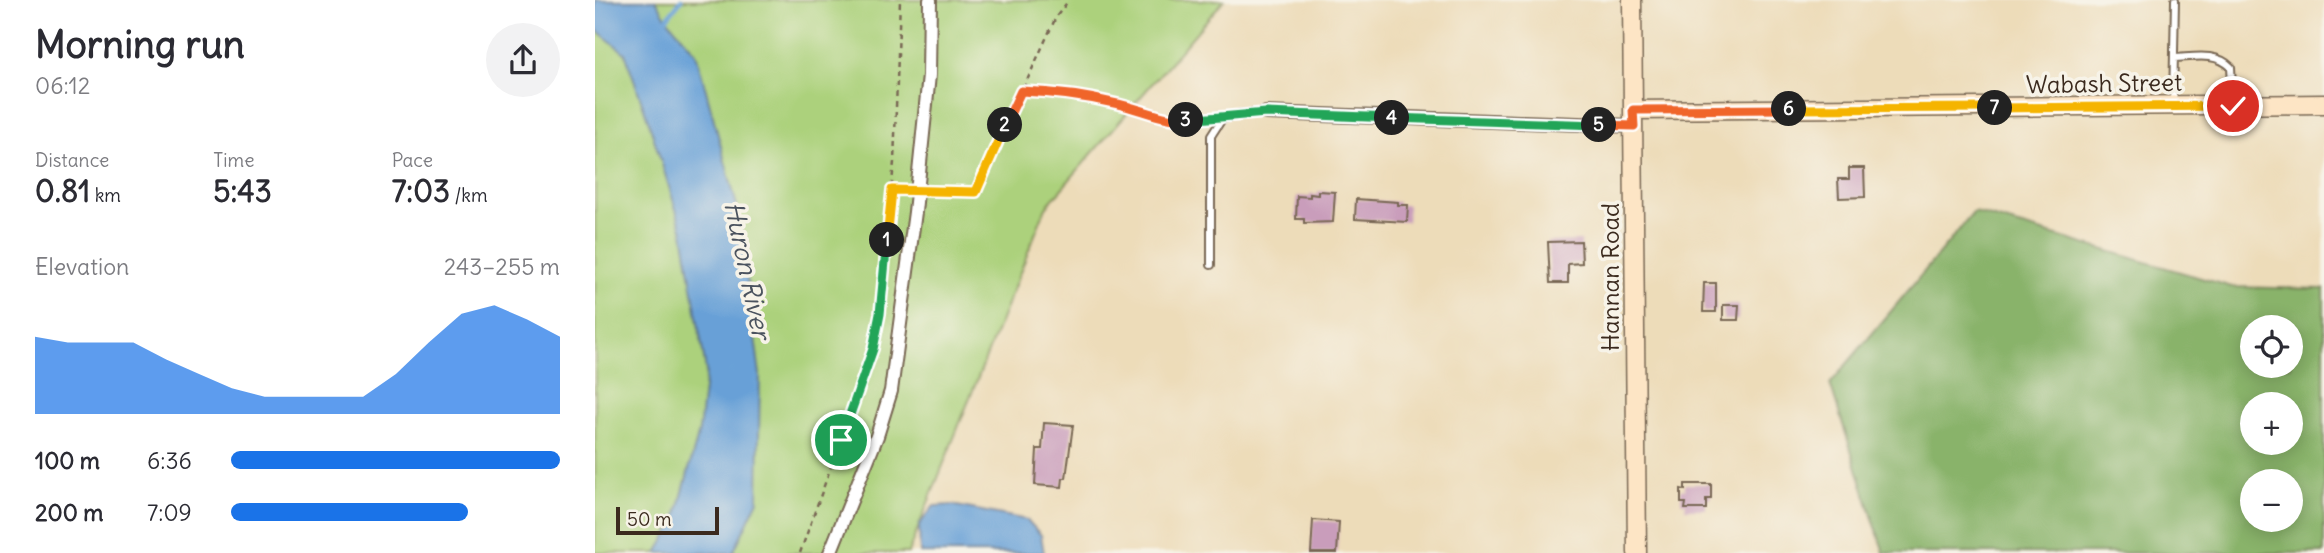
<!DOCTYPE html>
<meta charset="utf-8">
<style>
body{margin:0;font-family:Delius,sans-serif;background:#f2f2f3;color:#2b2b33;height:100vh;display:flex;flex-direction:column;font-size:26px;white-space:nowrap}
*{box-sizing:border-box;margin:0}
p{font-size:23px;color:#7c7c81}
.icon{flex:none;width:38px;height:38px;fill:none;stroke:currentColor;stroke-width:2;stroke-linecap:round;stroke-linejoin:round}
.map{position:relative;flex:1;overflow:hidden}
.drawer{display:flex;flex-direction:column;background:#fff;width:595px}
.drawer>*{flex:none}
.fabs{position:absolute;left:1645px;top:315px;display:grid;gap:14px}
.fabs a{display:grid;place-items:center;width:63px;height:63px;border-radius:50%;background:#fff;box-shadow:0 4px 18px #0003;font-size:35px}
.scale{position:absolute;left:21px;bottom:18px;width:103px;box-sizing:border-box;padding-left:7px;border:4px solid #3b2a1e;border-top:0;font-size:19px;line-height:24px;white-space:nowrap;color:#3b2a1e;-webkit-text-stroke:5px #f7f3e8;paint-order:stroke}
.pin{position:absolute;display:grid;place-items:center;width:60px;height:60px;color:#fff;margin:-30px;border:4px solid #fff;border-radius:50%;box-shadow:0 2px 7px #0007}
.km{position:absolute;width:35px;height:35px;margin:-18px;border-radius:50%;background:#222;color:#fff;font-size:19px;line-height:35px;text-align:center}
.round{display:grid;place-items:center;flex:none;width:74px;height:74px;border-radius:37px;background:#f2f2f3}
.headline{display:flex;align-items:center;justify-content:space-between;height:119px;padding:0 35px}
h1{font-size:38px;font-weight:700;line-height:52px}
.stats{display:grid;grid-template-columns:repeat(3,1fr);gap:10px;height:119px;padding:7px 35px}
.stats div{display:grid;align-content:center}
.stats b{font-size:30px;font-weight:700}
.stats small{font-size:19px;font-weight:400}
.stats p{font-size:19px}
.chart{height:196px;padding:14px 35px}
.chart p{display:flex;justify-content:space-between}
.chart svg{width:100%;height:126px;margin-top:7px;fill:#1a73e8;opacity:.7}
ul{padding:0 35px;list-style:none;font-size:23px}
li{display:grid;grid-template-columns:112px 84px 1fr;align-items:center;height:52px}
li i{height:18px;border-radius:9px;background:#1a73e8}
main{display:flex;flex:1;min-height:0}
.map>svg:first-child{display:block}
</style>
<main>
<section class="drawer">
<div class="headline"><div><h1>Morning run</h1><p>06:12</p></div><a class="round"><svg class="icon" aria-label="share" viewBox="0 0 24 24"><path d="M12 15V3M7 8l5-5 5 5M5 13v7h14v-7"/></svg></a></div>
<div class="stats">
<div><p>Distance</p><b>0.81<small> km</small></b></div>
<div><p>Time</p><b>5:43</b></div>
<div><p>Pace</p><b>7:03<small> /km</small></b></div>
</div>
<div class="chart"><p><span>Elevation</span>243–255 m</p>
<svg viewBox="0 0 160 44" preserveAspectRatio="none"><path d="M0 44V17L10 19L20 19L30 19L40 25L50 30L60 35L70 38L80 38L90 38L100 38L110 30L120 19L130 9L140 6L150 11L160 17V44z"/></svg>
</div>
<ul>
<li><b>100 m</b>6:36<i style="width:100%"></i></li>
<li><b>200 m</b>7:09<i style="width:72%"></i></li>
</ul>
</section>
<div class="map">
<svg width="1729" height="553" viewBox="0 0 1729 553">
<rect width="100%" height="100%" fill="#f7f3e8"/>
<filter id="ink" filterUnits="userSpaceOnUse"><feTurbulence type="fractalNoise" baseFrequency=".0143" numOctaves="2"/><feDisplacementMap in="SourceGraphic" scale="14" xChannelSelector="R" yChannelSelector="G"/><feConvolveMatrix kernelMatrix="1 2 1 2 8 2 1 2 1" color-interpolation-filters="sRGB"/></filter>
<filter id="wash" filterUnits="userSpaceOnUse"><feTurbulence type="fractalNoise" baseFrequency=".00686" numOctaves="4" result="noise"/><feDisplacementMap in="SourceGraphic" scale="28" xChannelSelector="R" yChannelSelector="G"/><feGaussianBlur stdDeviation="1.57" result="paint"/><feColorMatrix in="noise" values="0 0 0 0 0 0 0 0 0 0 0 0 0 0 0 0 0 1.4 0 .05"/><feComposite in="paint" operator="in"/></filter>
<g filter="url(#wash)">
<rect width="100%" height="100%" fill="#eddcb9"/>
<path fill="#acd17b" stroke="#747e4c" stroke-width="2" d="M 0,0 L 629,0 L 451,207 L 313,553 L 0,553 Z"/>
<path fill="#89b36b" stroke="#626e44" stroke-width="2" fill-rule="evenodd" d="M 1379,212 L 1637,287 L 1729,289 L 1729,553 L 1289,553 L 1235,384 ZM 1657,327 L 1696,327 L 1696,366 L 1657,366 ZM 1657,404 L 1696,404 L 1696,443 L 1657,443 ZM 1657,481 L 1696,481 L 1696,520 L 1657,520 Z"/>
<path fill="#68a0d7" stroke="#52657a" stroke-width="2" d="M 0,0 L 61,0 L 72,19 L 101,53 L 142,206 L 165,374 L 163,500 L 138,553 L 62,553 L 80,522 L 104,431 L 111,371 L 88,232 L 56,129 L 30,53 L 0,29 Z
M 357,505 L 432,520 L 446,535 L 449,553 L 325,553 L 324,525 L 339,506 Z"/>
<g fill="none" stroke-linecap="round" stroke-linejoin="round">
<path stroke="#68a0d7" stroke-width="4.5" d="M 69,22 L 86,0"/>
</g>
<g id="blocks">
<path fill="#c99dbb" d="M 1254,168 L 1269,168 L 1270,197 L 1244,198 L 1243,179 L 1254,179 Z
M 723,191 L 740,192 L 738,222 L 709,223 L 709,219 L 701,219 L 702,196 L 715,197 L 715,194 L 723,195 Z
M 761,199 L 803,202 L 803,205 L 813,205 L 812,222 L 760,219 Z
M 986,241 L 987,263 L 973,264 L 973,283 L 955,283 L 953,242 Z
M 1109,283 L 1121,283 L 1121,312 L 1108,312 Z
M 1128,305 L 1144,305 L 1143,320 L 1128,320 Z
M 449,423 L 478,425 L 471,478 L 468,478 L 467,487 L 440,485 L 442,449 L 447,449 Z
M 1090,484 L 1116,484 L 1116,499 L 1111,499 L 1111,509 L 1090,509 L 1091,503 L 1086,503 L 1086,489 L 1090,490 Z
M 718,520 L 744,522 L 742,553 L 716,553 Z"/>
</g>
</g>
<g filter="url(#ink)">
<use href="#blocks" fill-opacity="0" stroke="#796854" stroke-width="2"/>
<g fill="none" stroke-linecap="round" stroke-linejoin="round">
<defs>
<path id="lane" d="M 1580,58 C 1600,57 1621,52 1636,67 L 1638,104
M 1578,104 L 1580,0
M 616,265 L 616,136 L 627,119 L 645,114 L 671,113"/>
<path id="street" d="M 671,113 L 1039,126
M 235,553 L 282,436 L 296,391 L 320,212 L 334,75 L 335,0"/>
<path id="secondary" d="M 1037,0 L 1042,553
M 1038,110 L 1729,104"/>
</defs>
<use href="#lane" stroke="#796854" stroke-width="10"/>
<use href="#street" stroke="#796854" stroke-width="16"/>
<use href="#secondary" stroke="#796854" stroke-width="21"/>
<path stroke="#796854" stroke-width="2.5" stroke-dasharray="5 5" stroke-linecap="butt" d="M 427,91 L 466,93 L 522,104 L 579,120 L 617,119
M 297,190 L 311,191
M 335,193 L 381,192 L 461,17 L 474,0
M 205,553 L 278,349 L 285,314 L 299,162 L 305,0"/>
<use href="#lane" stroke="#fff" stroke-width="6"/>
<use href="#street" stroke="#fff" stroke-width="12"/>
<use href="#secondary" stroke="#fde5c5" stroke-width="18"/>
</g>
</g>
<g fill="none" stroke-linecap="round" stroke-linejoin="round" filter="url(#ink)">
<defs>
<path id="split-1" d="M 246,440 L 278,349 L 285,314 L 292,240"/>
<path id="split-2" d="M 292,240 L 297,190 L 381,192 L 410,125"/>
<path id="split-3" d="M 410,125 L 426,91 C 459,92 491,96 523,104 C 546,109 568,120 591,120"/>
<path id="split-4" d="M 591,120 L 671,113 L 797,118"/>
<path id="split-5" d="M 797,118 L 1004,125"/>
<path id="split-6" d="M 1004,125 L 1039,126 L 1038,110 L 1194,109"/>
<path id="split-7" d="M 1194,109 L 1400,108"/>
<path id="split-8" d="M 1400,108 L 1638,106"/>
</defs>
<use href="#split-1" stroke="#fff" stroke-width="14"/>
<use href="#split-2" stroke="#fff" stroke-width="14"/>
<use href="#split-3" stroke="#fff" stroke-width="14"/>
<use href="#split-4" stroke="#fff" stroke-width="14"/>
<use href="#split-5" stroke="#fff" stroke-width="14"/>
<use href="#split-6" stroke="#fff" stroke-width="14"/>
<use href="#split-7" stroke="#fff" stroke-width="14"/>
<use href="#split-8" stroke="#fff" stroke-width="14"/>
<use href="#split-1" stroke="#22a559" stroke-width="9"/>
<use href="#split-2" stroke="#f5b400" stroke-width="9"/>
<use href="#split-3" stroke="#f0652b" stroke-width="9"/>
<use href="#split-4" stroke="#22a559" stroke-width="9"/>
<use href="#split-5" stroke="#22a559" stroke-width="9"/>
<use href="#split-6" stroke="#f0652b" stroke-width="9"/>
<use href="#split-7" stroke="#f5b400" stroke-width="9"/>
<use href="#split-8" stroke="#f5b400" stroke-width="9"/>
</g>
<g text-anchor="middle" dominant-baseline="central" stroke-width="7" stroke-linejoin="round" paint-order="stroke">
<g font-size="24" fill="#3b2a1e" stroke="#f7f3e8">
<text transform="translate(1509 83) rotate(-1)">Wabash Street</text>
<text transform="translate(1015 277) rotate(-90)">Hannan Road</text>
</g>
<g font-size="26" font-style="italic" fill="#4b535f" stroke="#f7f3e8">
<text transform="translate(153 270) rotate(78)">Huron River</text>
</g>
</g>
</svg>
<div class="fabs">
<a><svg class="icon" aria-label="locate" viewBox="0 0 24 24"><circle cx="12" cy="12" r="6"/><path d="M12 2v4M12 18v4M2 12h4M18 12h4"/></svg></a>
<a>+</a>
<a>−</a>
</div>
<div class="scale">50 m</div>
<div class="pin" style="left:246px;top:440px;background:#1e9e55"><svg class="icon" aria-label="arrive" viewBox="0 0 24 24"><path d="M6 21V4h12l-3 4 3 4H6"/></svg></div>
<div class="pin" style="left:1638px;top:106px;background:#d93025"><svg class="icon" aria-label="check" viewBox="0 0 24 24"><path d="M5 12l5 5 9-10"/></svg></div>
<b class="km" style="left:292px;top:240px">1</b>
<b class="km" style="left:410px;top:125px">2</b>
<b class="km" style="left:591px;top:120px">3</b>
<b class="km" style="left:797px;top:118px">4</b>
<b class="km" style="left:1004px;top:125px">5</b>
<b class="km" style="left:1194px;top:109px">6</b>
<b class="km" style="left:1400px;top:108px">7</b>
</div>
</main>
